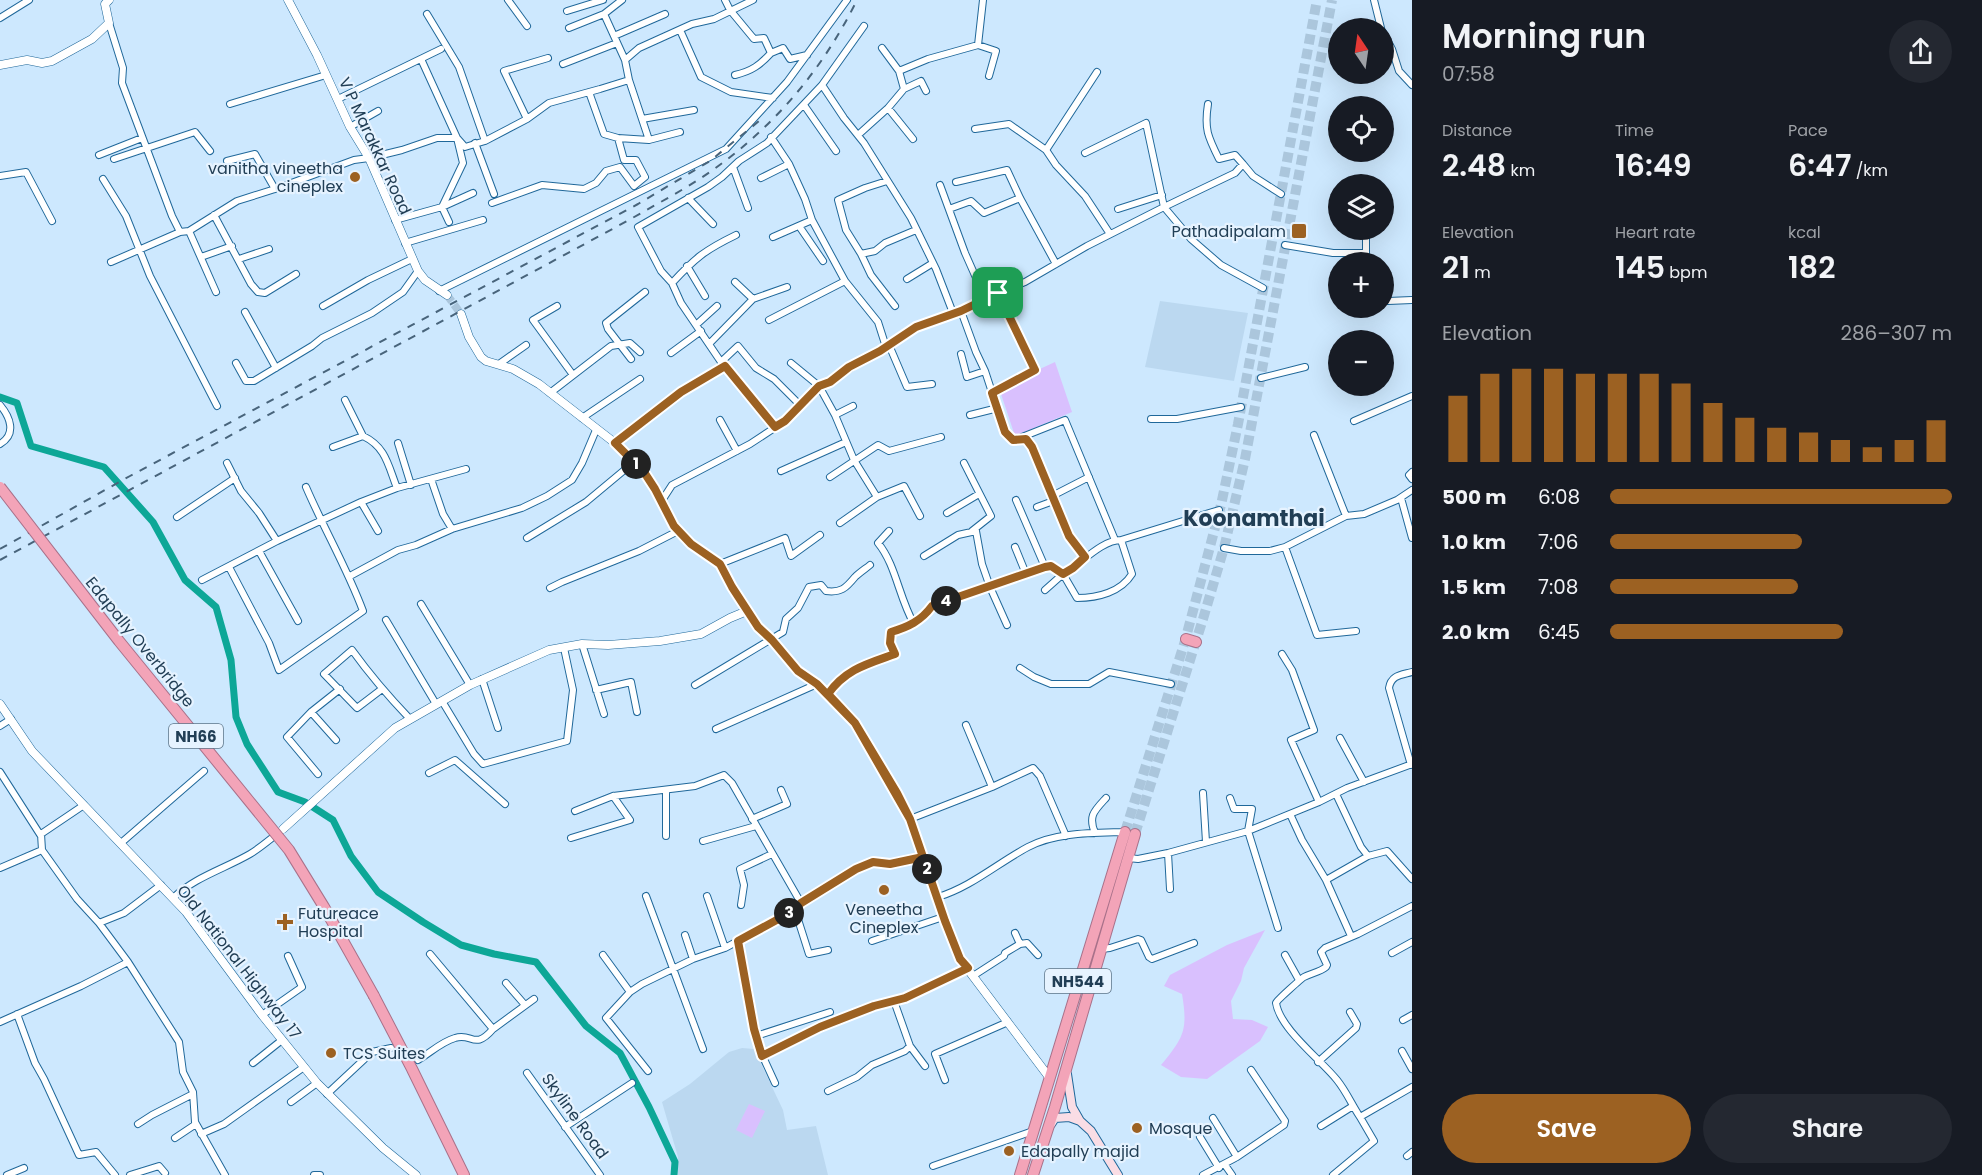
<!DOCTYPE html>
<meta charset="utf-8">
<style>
body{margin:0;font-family:Poppins,sans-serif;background:#242831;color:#f1f3f6;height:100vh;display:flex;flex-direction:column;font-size:22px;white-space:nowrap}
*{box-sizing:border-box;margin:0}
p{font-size:20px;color:#9ea1a6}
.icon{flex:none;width:33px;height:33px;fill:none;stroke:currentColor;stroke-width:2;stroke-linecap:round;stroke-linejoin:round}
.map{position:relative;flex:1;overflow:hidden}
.sheet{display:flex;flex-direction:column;background:#171b24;width:570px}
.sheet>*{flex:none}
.needle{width:39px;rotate:347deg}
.tools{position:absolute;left:1328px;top:18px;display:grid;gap:12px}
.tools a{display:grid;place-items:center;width:66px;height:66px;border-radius:50%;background:#171b24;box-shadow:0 6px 24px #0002;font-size:30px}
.pin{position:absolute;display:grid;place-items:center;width:51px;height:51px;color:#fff;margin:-26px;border-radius:12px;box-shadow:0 3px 9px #0006}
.km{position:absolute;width:30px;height:30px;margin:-15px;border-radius:50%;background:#222;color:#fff;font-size:16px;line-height:30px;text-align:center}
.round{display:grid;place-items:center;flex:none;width:63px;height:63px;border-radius:32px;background:#242831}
.head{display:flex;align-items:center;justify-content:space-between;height:102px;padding:0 30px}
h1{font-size:33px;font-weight:600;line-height:45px}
.stats{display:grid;grid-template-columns:repeat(3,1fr);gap:9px;height:102px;padding:6px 30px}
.stats div{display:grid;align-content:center}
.stats b{font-size:30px;font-weight:600}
.stats small{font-size:16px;font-weight:400}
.stats p{font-size:16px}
.chart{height:168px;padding:12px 30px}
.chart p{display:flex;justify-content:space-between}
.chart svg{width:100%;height:108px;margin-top:6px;stroke:#9c6122;stroke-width:6}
.cta{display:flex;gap:12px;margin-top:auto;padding:12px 30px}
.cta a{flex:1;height:69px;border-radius:36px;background:#9c6122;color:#fff;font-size:24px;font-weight:600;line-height:69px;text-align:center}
.cta a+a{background:#242831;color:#f1f3f6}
ul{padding:0 30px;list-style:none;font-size:20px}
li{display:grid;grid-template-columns:96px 72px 1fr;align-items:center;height:45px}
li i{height:15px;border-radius:8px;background:#9c6122}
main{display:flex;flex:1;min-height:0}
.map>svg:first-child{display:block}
</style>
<main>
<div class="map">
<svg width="1412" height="1175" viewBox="0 0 1412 1175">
<rect width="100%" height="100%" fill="#cde8fe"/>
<path fill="#bbd8f0" d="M 1160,301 L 1248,313 L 1234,381 L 1145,367 Z
M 742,1048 L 754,1049 L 783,1110 L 787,1130 L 816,1126 L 828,1175 L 678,1175 L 678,1157 L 662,1102 L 690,1084 L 729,1052 Z"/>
<path fill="#d9c0fe" d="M 1055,362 L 1072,412 L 1015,436 L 999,388 Z
M 1265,930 L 1244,968 L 1241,981 L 1231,1001 L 1233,1019 L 1252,1020 L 1268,1027 L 1260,1041 L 1207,1079 L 1181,1077 L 1161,1065 C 1184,1037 1188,1030 1182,994 L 1164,986 L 1170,975 L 1227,945 Z
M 749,1104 L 765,1111 L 752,1138 L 736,1130 Z"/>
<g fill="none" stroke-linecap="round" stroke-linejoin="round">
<path stroke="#0da797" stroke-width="7" d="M 0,397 L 17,403 L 31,446 L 104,467 L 153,522 L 185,580 L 216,607 L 231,660 L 236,717 L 247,744 L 278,792 L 305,802 L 333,820 L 351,856 L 378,892 L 423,922 L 461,945 L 494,954 L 536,962 L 586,1026 L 620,1053 L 649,1107 L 675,1162 L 674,1175"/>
<path stroke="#abc6dc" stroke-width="8" stroke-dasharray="8 4" stroke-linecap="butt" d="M 447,295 L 461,314"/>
<path stroke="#abc6dc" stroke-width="10" stroke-dasharray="10 5" stroke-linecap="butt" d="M 1125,832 L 1185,641 L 1221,505 L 1238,424 L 1317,0
M 1135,834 L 1203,619 L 1224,548 L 1245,459 L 1332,0"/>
<defs>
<path id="minor" d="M 508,0 L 527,26
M 622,0 L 604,14 L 625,60
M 725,0 L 730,10 L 754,39 L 764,38 L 771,53 L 783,48 L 790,59 L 807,55
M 1374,0 L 1381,28
M 567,11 L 603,0
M 427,14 L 459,67 L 485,141
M 0,18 L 29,0
M 109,23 L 123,68 L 122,83 L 172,216 L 180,232 L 189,231 L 237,201 L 275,189 L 354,160 L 369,158 L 402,150 L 437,138 L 457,138 L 465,147 L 485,141 L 527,119 L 549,103 L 600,89 L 629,80 L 625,60 L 639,48 L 692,24 L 714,19 L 753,0
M 569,28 L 604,14
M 680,30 L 701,77 L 731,92 L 773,98
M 1383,32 L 1392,49 L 1399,71 L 1412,85
M 614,36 L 665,14
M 978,45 L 996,51 L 989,76
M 882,48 L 899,71
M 421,59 L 457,138 L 463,163 L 442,207
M 563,64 L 617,43
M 735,75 C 752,71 760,65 771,53
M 629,80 L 649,140 L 680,132
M 822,85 L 844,118 L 864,143 L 911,218 L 936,269 L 953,313
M 904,89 L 921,81 L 926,91
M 589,92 L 604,134 L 618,138 L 649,140
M 338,99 L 441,49
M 230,104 L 326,75
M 1208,104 C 1204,129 1208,137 1219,159 L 1235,155 L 1243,164
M 804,105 L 836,151
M 888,108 L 913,139
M 527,119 L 504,71 L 548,58
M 642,119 L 694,110
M 350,127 L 378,111
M 975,129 L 1009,124 L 1046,150 L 1056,165 L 1085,196 L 1110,234
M 858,135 L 888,108 L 904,89 L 899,71 L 928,59 L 978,45 L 983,0
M 771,137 L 789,164 L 805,199 L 812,220 L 845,281 L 878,322 L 886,347
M 475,143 L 494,194
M 1046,150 L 1097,72
M 1085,153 L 1146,123 L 1164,207 L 1235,173 L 1243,164 L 1253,176 L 1281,194
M 99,155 L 142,138
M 114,159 L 195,132 L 210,151
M 227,161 L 255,154 L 275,189
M 733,167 L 748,208
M 0,176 L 26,172 L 52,221
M 761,178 L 789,164
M 103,179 L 126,216 L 150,276 L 217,406
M 956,182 L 1007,170 L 1020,198 L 1056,264
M 940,185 L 965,253 L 985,298
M 688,198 L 713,224
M 492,203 L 542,185 L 584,189 L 596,183 L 606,171 L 620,167 L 634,186 L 645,177 L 636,160 L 624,160 L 618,138
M 442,207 L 473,193
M 949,209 L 971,201 L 984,213 L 1020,198
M 1118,209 L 1162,195
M 214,215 L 251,284 L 258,292 L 265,293 L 296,274
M 395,220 L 442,207 L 449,222
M 799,226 L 823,261
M 189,231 L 216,292
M 773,237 L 812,220
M 405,243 L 483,220
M 1285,245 L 1333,253 L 1366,253 L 1366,230
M 861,254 L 846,230 L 838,200 L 865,188 L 887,181
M 201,257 L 232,246
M 239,259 L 269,249
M 111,262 L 180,232
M 687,266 L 705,296
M 907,279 L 933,263
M 735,282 L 753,299
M 672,283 C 695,258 705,250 736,235
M 439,291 L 726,149 L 787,82 L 847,0
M 1388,301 L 1412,300
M 323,306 L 368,280 L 412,259
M 557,306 L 533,320 L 573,375
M 895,306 L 871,275 L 861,254 L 875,251 L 885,243 L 916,230
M 961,311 L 976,352 L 985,371 L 1005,432 L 1013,440 L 1026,439 L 1032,447 L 1069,536 L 1085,557
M 245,312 L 276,368
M 769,320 L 845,281
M 696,325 L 717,306
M 710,343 L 753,299 L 787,287
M 889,345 L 907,387 L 932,384
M 671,353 L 701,331
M 961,354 L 967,377 L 985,371
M 631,359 L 608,329 L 606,323 L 645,292
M 236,363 L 246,381 L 254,381 L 312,346 L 322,338 L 372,313 L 403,292 L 418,271
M 791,363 L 819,386 L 835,415 L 854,460 L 877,497
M 499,364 L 526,345
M 724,365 L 775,427
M 1261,378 L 1305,367
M 550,393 L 611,346 L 630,343 L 640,352
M 992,393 L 1035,370 L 998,293
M 345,400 L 363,436
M 0,405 C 10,417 17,434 0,444
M 800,405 L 774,379 L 756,368 L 738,346 L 721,362 L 681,303 L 672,283 L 661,271 L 638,227 L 708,187 L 722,177 L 739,161 L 767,143 L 822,85 L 864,26
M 835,415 L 853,406
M 970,415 L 998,408
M 582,418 L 640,379
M 1151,419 L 1177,419 L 1241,407
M 720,420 L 737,451
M 1354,421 L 1412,396
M 1314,435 L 1346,516
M 1022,437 L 1065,420 L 1115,540
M 398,443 L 411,485
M 615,443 L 681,392 L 725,367
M 333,447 L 363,436 C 386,447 388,465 397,488
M 227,463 L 241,491 L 259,513 L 277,541
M 964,463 L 991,516 L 972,531
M 781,471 L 846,442
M 1412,472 L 1409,475 L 1412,479
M 830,477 L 878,445 L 889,451 L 941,437
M 431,479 L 443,514 L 452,529
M 1054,495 L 1089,477
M 1401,498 L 1412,538
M 1016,500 L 1045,567
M 361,502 L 378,531
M 661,502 L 672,485 L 750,444 L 785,421 L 819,386 L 830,382 L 870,355 L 880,351 L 916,327 L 961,311 L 985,298 L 1025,282 L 1087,246 L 1164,207 L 1191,239 L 1221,265 L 1263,288
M 1037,507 L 1056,500
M 947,513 L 979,494
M 177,517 L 235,478
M 840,523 L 877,497 L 904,486 L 920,516
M 889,531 L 878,543 C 896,565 899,598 914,624
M 527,538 L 586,502 L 634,462
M 1015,547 L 1026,574
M 1285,547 L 1317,635 L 1356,631
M 1224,548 L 1241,551 L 1270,551 L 1285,547 L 1346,516 L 1364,514 L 1397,500 L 1412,490
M 259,551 L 298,621
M 924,556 L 958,535 L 976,531 L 982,564 L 990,587 L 1007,625
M 720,564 L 785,538 L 791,556 L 820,535
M 229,567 L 269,643 L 279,670 L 363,611 C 347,568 324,529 306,487
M 350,576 L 398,550 L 416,545 L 452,529 L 522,508 L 547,496 L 572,480 L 582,463 L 596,430
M 202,580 L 277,541 L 361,502 L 397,488 L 466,469
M 550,588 L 562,582 L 639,551 L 678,531
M 1045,590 L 1063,574 L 1077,598 C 1098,598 1121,592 1132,574 L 1121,540
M 421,604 L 470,685
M 386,620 L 436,704
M 582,644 L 604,714
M 1282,654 L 1292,670 L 1314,730 L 1291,740 L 1319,802
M 1020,668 L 1034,677 L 1051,684 L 1089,684 L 1109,672 L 1171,684
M 482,679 L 498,728
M 695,685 L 783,632 L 786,619 L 798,608 L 809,587 L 821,585 L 826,591 C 841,593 846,588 855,577 C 859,573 865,569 870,565
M 382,689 L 357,708 L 324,674 L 352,650 C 370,675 389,697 410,719
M 596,690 L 631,682 L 637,712
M 828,694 C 846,669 867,664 895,654 L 890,643 L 891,632 C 908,627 921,621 932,606 L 1045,567 L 1051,566 L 1063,574 C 1080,565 1101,540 1121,540 L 1219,510
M 442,701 L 474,754 L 483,764 L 567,741 L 573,690 L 564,648
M 311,712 L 336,740
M 966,725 L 992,787
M 0,726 L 11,719
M 716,729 L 817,684
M 1340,738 L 1364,782
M 1411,765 L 1389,688 C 1391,675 1401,675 1412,672
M 0,772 L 41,836
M 429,773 L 455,760 L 505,804
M 318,774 L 287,737 L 311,712 L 340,689
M 1203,793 L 1206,842
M 1336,794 L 1361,847 L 1368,856 L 1387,851 L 1412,879
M 1230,798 L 1234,809 L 1252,809 L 1248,831 L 1278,928
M 84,805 L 41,834 L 42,850 L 77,899 L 99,923
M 575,811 L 613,796 L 695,786 L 724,775 L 732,783 L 801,903
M 1290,814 L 1302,840 L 1326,880 L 1351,936
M 752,819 L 787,804 L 781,790
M 910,819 L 992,787 L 1033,768 L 1040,776 L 1066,836
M 1095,833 C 1088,816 1094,811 1106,798
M 666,836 L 666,791
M 571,838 L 630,820 L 613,796
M 703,841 L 756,826
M 121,843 L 204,771
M 1168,853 L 1170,889
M 1128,858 L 1138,859 L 1168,853 L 1248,831 L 1319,802 L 1347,788 L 1412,764
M 0,868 L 42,850
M 1326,880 L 1368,856
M 646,896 L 703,1049
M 707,896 L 725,948
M 938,897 C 971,887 998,863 1028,847 C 1056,832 1093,833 1125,832
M 173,898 C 195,877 224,869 250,854 C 260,848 268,841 277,834
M 741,905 L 744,885 L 740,869 L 772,854
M 795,910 L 809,954 L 828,950
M 685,935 L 693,959
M 738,941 L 758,1046 L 775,1083
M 872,941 L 943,917
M 1020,944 L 1027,943 L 1038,955
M 1101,949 L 1110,948 L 1138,939 L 1141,940 L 1149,957 L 1152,959 L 1194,943
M 1392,953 L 1412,942
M 603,955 L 630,992
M 1285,955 L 1299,980
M 128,962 L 179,1042 L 183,1072 L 193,1092 L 195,1122 L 225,1175
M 973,976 L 1004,956 L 1005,953 L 1020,944 L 1015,933
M 506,983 L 525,1005
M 894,1001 L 910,1046 L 925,1066
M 17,1014 L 35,1063 L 44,1079 L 79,1155 L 96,1152 L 115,1175
M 262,1015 L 302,987 L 288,956
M 1403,1020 L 1412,1015
M 0,1022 L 81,986 L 128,962 L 99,923 L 124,913 L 161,885
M 493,1029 L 534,999
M 756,1036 L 830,1012
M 1402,1051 L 1412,1069
M 762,1056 L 821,1027 L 874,1006 L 905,998 L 968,968
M 418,1060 C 430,1053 441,1042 455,1038 C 472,1032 474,1051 493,1029 L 430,954
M 1318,1062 L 1356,1028 L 1357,1024 L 1350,1012
M 253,1063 L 282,1040
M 648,1071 L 606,1018 L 630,992 L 642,984 L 693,959 L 725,948 L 795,910 L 801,903 L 856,869 L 873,862 L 890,864 L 923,857
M 527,1073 L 600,1175
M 945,1080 L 935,1054 L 1008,1022
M 828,1091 L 857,1077 L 872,1065 L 905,1051 L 910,1046
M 327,1094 L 372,1052 L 391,1048
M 291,1102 L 317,1083
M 1360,1117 C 1352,1105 1346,1091 1337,1080 C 1321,1060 1280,1029 1276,1003 C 1277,1000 1302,978 1304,977 C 1312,973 1320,972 1326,967 L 1327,965 L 1321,952 L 1325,948 L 1358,934 L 1412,906
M 138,1124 L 152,1115 L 193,1094
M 1321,1126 L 1353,1106
M 565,1127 L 632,1083
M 201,1134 L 224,1124 L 304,1067
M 1200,1137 L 1219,1168
M 175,1138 L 196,1124
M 1407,1156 L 1412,1152
M 1237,1157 L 1284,1125 L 1285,1121 L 1251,1070
M 1225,1165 L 1232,1175
M 933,1166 L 1033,1131
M 7,1175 L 24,1168
M 130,1175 L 159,1166 L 165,1173
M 314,1175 L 320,1175
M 1203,1175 L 1237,1157 L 1213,1118
M 1333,1175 L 1374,1141 L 1360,1117 L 1412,1087"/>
<path id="tertiary" d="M 288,0 L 317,55 L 350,127 L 369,158 L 418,271 L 425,280 L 447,295
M 0,65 L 27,60 L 42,63 L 52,61 L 92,39 L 109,23 L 105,4 L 109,0
M 461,314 L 469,337 L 481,357 L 486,361 L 513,369 L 539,384 L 615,443 L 644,472 L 655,489 L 674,526 L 691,544 L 720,564 L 732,587 L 758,627 L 772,640 L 798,671 L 817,684 L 854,723 L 910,819 L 945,921 L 960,959 L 1049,1077
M 0,704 L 32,751 L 186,912 L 262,1015 L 317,1083 L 383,1148 L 416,1175
M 283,829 L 395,728 L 470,685 L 549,650 L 582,644 L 608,645 L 660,641 L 701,634 L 730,618 L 747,611"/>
<path id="secondary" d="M 1067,1074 L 1072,1107 L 1080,1121 L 1091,1131 L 1118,1175
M 1051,1124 L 1055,1118 L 1069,1117 L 1080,1121"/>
<path id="trunk" d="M 1186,639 L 1196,642
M 374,996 L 412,1069 L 464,1175
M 1020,1175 L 1125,832
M 1033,1175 L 1055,1107 L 1135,834"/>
</defs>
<use href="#minor" stroke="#20689a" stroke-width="8"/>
<use href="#tertiary" stroke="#20689a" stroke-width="9"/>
<use href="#secondary" stroke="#20689a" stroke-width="10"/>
<use href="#trunk" stroke="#a8718a" stroke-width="12"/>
<use href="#minor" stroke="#fff" stroke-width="6"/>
<use href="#tertiary" stroke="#fff" stroke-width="8"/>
<use href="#secondary" stroke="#fadde5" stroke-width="8"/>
<use href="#trunk" stroke="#f3a4b8" stroke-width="10"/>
<path stroke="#48647b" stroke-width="2" stroke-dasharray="8 8" stroke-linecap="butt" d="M 0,549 L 130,476 L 638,204 L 710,161 L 764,117
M 0,560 L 629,220 C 653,206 678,193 701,178 C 769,133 821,73 857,0"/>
<defs>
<path id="trunk-bridge" d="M 0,487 L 119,641 L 289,850 L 324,907 L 374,996"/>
</defs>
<use href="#trunk-bridge" stroke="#a8718a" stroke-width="12" stroke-linecap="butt"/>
<use href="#trunk-bridge" stroke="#f3a4b8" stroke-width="10"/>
</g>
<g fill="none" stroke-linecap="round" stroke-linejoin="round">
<defs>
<path id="route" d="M 998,293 L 961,311 L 916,327 L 880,351 L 849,367 L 830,382 L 819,386 L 785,421 L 775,427 L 725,366 L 681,392 L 615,443 L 644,472 L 655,489 L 674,526 L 691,544 L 720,564 L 732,587 L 758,627 L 772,640 L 798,671 L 817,684 L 855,723 L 910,819 L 945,921 L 960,959 L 968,968 L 905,998 L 874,1006 L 820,1027 L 762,1056 L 754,1029 L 738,941 L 795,910 L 801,903 L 856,869 L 873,862 L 890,864 L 923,857 L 910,819 L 897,793 L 855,723 L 828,694 C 846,669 867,664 895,654 L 890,643 L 891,632 C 908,627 921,621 932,606 L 1045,567 L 1051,566 L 1063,574 L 1073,568 L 1085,557 L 1069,536 L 1032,447 L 1026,439 L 1013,440 L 1005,432 L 992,393 L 1035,370 L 998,293"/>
</defs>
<use href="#route" stroke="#fff" stroke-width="12"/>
<use href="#route" stroke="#9c6122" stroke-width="8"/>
</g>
<g fill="#9c6122" stroke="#e6f3ff" stroke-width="2">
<circle cx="355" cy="177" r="6"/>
<rect x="1291" y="223" width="16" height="16" rx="3"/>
<circle cx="884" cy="890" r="6"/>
<path d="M282 913h6v6h6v6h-6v6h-6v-6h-6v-6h6z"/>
<circle cx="331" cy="1053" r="6"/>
<circle cx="1137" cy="1128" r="6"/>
<circle cx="1009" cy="1151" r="6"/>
</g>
<g text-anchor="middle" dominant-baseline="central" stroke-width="4.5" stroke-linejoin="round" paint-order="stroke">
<g fill="#e6f3ff" stroke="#5c7488" stroke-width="1.5">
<rect x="169" y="724" width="54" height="24" rx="4.5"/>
<rect x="1045" y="969" width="66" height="24" rx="4.5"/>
</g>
<g font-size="15" font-weight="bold" fill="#213e55">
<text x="196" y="736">NH66</text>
<text x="1078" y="981">NH544</text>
</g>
<g font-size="16" fill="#213e55" stroke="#e6f3ff">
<text transform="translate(375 146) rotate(65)">V P Marakkar Road</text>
<text transform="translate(140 642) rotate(51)">Edapally Overbridge</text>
<text transform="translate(239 962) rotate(52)">Old National Highway 17</text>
<text transform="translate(575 1116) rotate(54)">Skyline Road</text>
</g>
<g font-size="16" fill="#213e55" stroke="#e6f3ff" text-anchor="start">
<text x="343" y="168" text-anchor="end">vanitha vineetha<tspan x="343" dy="18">cineplex</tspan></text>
<text x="1286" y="231" text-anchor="end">Pathadipalam</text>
<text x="884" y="909" text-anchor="middle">Veneetha<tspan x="884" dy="18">Cineplex</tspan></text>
<text x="298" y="913">Futureace<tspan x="298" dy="18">Hospital</tspan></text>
<text x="343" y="1053">TCS Suites</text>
<text x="1149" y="1128">Mosque</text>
<text x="1021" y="1151">Edapally majid</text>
</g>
<g font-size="22" font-weight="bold" fill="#213e55" stroke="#e6f3ff">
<text x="1254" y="518">Koonamthai</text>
</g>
</g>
</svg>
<div class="tools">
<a><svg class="needle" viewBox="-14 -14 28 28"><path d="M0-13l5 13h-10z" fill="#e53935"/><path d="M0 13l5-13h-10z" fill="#9ea1a6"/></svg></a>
<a><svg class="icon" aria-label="locate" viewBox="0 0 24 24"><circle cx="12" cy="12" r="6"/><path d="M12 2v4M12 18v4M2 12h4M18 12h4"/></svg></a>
<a><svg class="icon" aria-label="layers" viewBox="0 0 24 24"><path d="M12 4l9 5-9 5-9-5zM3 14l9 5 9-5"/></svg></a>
<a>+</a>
<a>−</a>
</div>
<div class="pin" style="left:998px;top:293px;background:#1e9e55"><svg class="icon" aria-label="arrive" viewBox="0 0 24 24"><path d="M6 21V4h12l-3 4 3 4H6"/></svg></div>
<b class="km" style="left:636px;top:464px">1</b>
<b class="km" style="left:927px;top:869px">2</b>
<b class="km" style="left:789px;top:913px">3</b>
<b class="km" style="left:946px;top:601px">4</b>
</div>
<section class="sheet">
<div class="head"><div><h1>Morning run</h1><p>07:58</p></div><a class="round"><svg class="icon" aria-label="share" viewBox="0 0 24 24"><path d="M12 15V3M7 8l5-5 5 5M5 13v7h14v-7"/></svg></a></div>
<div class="stats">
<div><p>Distance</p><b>2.48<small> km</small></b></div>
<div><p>Time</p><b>16:49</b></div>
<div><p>Pace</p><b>6:47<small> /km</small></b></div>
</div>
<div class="stats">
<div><p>Elevation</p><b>21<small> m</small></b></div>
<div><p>Heart rate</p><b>145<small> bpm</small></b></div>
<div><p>kcal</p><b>182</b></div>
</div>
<div class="chart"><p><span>Elevation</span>286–307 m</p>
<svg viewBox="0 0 160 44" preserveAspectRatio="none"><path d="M5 44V17M15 44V8M25 44V6M35 44V6M45 44V8M55 44V8M65 44V8M75 44V12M85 44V20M95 44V26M105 44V30M115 44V32M125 44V35M135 44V38M145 44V35M155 44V27"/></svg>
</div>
<ul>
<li><b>500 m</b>6:08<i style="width:100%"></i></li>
<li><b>1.0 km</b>7:06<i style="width:56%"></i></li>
<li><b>1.5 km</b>7:08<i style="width:55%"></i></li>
<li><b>2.0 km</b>6:45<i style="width:68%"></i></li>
</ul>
<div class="cta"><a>Save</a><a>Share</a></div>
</section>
</main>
